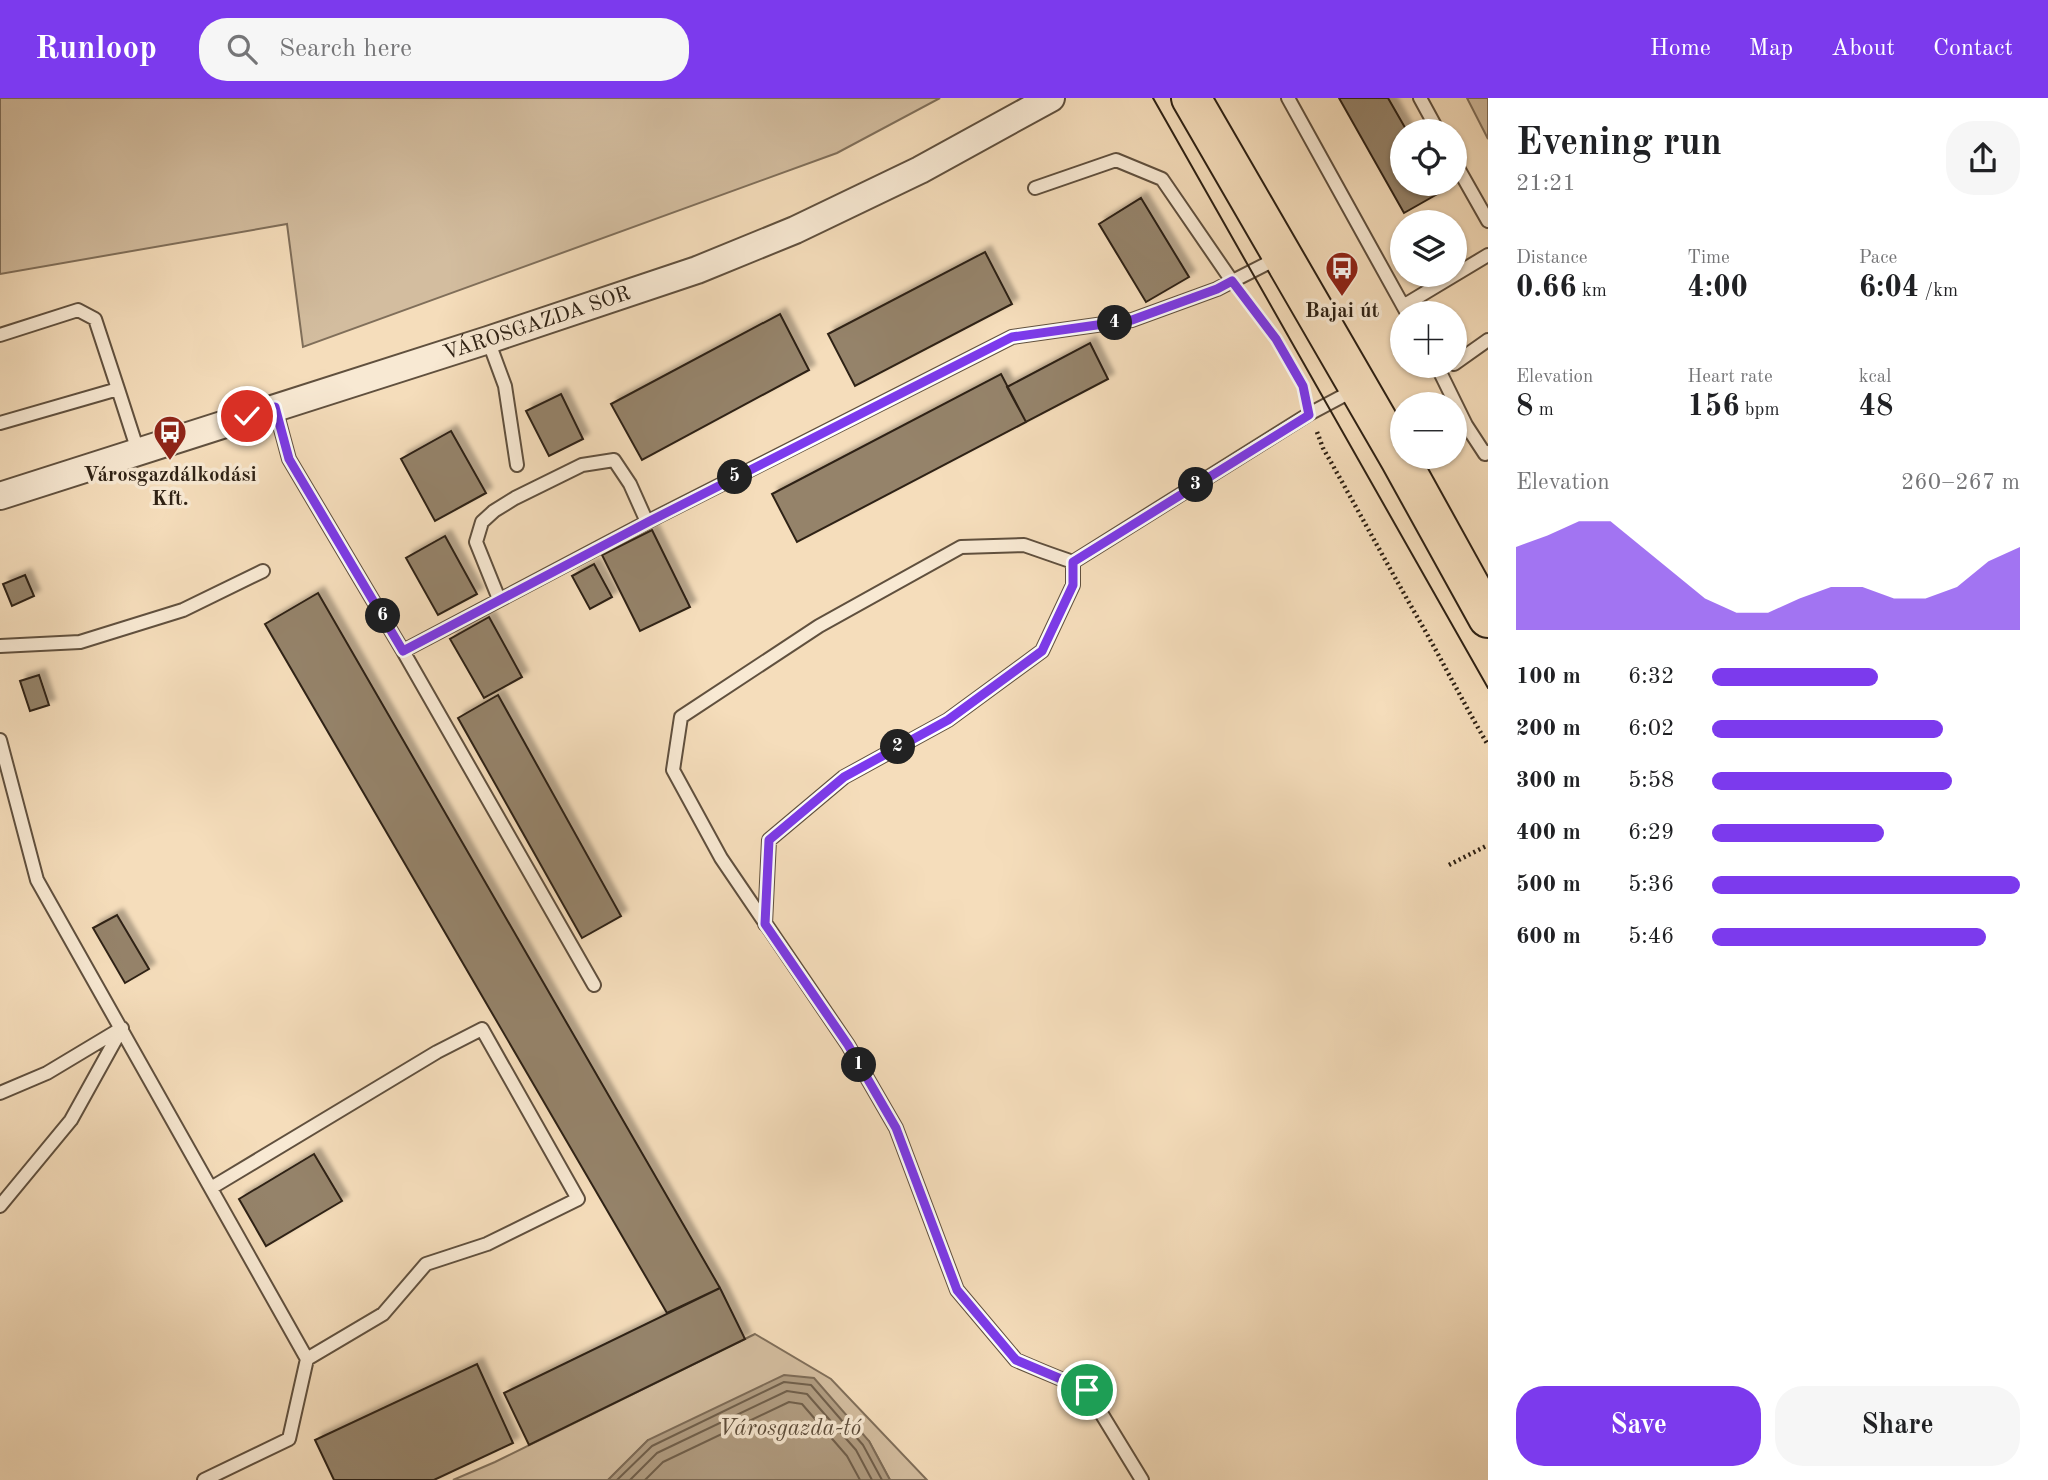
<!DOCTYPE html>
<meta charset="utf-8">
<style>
body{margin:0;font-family:"Old Standard TT",serif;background:#f6f6f6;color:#202124;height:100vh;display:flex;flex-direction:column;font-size:26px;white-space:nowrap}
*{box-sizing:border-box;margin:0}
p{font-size:23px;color:#757577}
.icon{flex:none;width:38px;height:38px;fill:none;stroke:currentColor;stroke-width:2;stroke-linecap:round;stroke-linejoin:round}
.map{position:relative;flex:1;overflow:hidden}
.drawer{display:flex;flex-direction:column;background:#fff;width:560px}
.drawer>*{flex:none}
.tools{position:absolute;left:1390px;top:21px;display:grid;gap:14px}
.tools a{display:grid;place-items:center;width:77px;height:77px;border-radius:50%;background:#fff;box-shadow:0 2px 5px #0004;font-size:35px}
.pin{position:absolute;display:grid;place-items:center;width:60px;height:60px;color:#fff;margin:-30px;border:4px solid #fff;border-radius:50%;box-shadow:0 2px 7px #0007}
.km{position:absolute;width:35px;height:35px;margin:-18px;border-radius:50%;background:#222;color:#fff;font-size:19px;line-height:35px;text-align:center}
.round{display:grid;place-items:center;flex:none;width:74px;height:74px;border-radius:28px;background:#f6f6f6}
.summary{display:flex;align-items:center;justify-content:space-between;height:119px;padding:0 28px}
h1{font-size:38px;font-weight:700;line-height:52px}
.metrics{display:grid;grid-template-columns:repeat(3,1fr);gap:10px;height:119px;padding:7px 28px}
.metrics div{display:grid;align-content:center}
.metrics b{font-size:30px;font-weight:700}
.metrics small{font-size:19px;font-weight:400}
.metrics p{font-size:19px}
.chart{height:196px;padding:14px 28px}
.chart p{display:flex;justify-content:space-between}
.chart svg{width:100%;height:126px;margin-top:7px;fill:#7c3aed;opacity:.7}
.action{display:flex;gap:14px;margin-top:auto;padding:14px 28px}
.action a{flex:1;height:80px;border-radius:28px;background:#7c3aed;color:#fff;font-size:28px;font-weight:700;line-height:80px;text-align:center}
.action a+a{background:#f6f6f6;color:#202124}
ul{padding:0 28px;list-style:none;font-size:23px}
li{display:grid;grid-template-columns:112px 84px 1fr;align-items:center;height:52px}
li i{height:18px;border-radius:9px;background:#7c3aed}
header{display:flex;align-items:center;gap:42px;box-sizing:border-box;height:98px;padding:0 35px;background:#7c3aed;color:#fff}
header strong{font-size:33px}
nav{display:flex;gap:38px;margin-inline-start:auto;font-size:24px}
.search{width:490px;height:63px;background:#f6f6f6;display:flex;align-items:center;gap:18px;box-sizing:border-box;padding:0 24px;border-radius:28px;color:#757577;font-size:26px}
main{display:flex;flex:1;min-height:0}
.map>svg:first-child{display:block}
</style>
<header>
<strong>Runloop</strong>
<div class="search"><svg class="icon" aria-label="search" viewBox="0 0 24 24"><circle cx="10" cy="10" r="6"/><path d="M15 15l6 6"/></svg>Search here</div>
<nav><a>Home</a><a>Map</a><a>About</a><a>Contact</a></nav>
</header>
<main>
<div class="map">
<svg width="1488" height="1382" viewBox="0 0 1488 1382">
<defs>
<filter id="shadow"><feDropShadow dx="6" dy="-6" stdDeviation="2" flood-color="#0004"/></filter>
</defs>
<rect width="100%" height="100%" fill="#f5ddbb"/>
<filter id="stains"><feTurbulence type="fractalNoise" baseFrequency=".00286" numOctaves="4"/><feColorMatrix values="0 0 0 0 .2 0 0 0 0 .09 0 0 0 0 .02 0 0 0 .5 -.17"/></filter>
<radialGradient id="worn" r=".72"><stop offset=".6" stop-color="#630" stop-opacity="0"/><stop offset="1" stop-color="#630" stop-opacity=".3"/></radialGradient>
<path fill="#d3bd9f" stroke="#806f5a" stroke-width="2" d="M 0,0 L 940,0 L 837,55 L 303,249 L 287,126 L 0,176 Z
M 1467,0 L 1488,0 L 1488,41 Z
M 755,1236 L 831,1281 L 927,1382 L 890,1382 L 869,1343 L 648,1342 L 608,1382 L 453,1382 L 495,1364 Z"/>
<path fill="#b19d82" stroke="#7d6b56" stroke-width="2" d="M 784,1277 L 814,1280 L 869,1343 L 890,1382 L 608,1382 L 648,1342 Z"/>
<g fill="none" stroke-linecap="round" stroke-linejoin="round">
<path stroke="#705f4b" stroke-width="2" d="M 617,1382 L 652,1348 L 784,1284 L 811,1287 L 863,1347 L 882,1382
M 630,1382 L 657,1355 L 787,1293 L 807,1296 L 856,1352 L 872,1382
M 645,1382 L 663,1364 L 789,1304 L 802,1306 L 847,1358 L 860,1382"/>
</g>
<path fill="#95836b" stroke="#2e2114" stroke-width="2" filter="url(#shadow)" d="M 1339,0 L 1388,0 L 1407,33 L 1402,33 L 1402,86 L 1436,86 L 1441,94 L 1404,115 Z
M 1141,100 L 1189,179 L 1146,204 L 1099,126 Z
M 985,154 L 1012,206 L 855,288 L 828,236 Z
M 780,216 L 809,272 L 642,362 L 611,306 Z
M 1090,245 L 1108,281 L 1026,324 L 1007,289 Z
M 1001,276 L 1026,324 L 797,444 L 772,396 Z
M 561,296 L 583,341 L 549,358 L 526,313 Z
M 451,333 L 486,395 L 435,423 L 401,361 Z
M 652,432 L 690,509 L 640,533 L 602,457 Z
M 445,438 L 477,496 L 438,517 L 406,460 Z
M 594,466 L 612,499 L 590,511 L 572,478 Z
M 25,477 L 34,498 L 12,508 L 3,486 Z
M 318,495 L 720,1190 L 667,1215 L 265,526 Z
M 489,519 L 522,579 L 484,600 L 450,541 Z
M 39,577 L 49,607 L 30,613 L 20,583 Z
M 498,597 L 621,818 L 582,840 L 458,620 Z
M 117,817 L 149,871 L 125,885 L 93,830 Z
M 314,1056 L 342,1103 L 266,1148 L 239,1101 Z
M 720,1190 L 745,1241 L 529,1347 L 504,1295 Z
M 477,1266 L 513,1345 L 434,1382 L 334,1382 L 315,1342 Z"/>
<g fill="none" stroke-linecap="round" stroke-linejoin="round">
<defs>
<path id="service" d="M 1288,0 L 1407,215
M 1420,0 L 1438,33
M 1454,63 L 1488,123
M 1035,90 L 1116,62 L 1162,81 L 1232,183
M 1403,208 L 1488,157
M 0,237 L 78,212 L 95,221 L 118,291 L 0,325
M 488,242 L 505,288 L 517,367
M 1454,266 L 1488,242
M 1437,268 L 1466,327 L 1454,333
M 118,291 L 138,353
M 275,309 L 289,361 L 403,553 L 647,424 L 1012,239 L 1132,222 L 1217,191 L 1278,160
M 1466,327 L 1485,356 L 1488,354
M 1073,464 L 1309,316 L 1356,291
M 499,501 L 476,444 L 482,424 L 494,413 L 515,400 L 582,367 L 614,362 L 630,386 L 647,424
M 0,548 L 80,544 L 183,512 L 263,473
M 403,553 L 594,887
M 0,642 L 37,782 L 307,1261 L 383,1216 L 426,1166 L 487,1146 L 578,1101 L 482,931 L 437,954 L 211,1090
M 765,826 L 769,742 L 844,679 L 948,622 L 1042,553 L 1073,487 L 1073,464 L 1024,447 L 961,449 L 819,528 L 681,619 L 673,672 L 721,760 L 848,947 L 896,1030 L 957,1192 L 1016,1262 L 1087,1292 L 1142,1382
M 0,995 L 47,975 L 122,930 L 71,1022 L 0,1108
M 204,1382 L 289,1341 L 307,1261"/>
<g id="minor">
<path id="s1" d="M 0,398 L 488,242 L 697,172 L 795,132 L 920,72 L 1051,0"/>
</g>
<path id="primary" d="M 1191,0 L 1400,361 L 1488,520"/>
</defs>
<use href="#service" stroke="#60503e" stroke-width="16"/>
<use href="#minor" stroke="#60503e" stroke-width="30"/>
<use href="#primary" stroke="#2e2114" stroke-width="42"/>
<path stroke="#2e2114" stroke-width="4.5" stroke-dasharray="2 3.5" stroke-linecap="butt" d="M 1242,198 L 1276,241 L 1303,288 L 1305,296
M 1317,334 L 1323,350 C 1357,410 1389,470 1423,529 C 1445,568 1465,608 1488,647
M 1449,767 L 1488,747"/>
<use href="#service" stroke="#f8e9d3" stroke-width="12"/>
<use href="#minor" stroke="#f8e9d3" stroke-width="26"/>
<use href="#primary" stroke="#f5ddbb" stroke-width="38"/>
<path stroke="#2e2114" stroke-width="2" d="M 1153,0 L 1488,590"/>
</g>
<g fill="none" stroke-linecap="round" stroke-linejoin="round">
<defs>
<path id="route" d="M 247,318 L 275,309 L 289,361 L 403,553 L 648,424 L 1012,239 L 1132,222 L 1217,191 L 1232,183 L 1276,241 L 1303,288 L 1309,317 L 1073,464 L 1073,487 L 1042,553 L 948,622 L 844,679 L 769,742 L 765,826 L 848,947 L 896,1030 L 957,1192 L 1016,1262 L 1087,1292"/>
</defs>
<use href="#route" stroke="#fff" stroke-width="14"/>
<use href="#route" stroke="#7c3aed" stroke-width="9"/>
</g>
<defs>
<symbol id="bus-pin" viewBox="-11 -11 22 30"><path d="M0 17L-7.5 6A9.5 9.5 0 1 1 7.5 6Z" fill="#8f2418" stroke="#f8e9d3"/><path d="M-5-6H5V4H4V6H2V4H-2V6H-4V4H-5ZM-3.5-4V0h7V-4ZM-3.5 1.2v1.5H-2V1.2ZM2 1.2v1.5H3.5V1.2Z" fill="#fff"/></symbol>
</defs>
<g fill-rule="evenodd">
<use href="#bus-pin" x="1323" y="151" width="38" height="52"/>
<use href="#bus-pin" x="151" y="315" width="38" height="52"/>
</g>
<g text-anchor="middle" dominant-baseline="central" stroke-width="7" stroke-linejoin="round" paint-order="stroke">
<g font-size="21" font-weight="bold" fill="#2e2114" stroke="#f8e9d3">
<text x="1342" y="213">Bajai út</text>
<text x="170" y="377">Városgazdálkodási<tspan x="170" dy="24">Kft.</tspan></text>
</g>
<g font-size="21" fill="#2e2114" stroke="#f8e9d3">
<text stroke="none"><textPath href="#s1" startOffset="564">VÁROSGAZDA SOR</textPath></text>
</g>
<g font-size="23" font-style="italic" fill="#5c4c3a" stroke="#f8e9d3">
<text x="790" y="1330">Városgazda-tó</text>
</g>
</g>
<rect width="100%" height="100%" filter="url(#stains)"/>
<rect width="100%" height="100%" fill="url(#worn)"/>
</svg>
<div class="tools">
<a><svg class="icon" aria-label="locate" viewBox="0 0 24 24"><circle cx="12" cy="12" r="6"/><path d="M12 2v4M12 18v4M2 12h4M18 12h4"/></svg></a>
<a><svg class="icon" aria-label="layers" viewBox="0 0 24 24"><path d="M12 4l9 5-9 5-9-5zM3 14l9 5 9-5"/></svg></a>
<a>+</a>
<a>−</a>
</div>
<div class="pin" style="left:1087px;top:1292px;background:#1e9e55"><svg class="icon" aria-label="arrive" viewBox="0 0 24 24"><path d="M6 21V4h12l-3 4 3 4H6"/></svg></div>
<div class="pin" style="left:247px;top:318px;background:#d93025"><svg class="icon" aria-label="check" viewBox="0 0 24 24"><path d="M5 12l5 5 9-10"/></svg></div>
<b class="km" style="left:859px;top:967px">1</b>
<b class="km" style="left:898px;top:649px">2</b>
<b class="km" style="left:1196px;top:387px">3</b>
<b class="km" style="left:1115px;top:225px">4</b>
<b class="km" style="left:735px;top:379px">5</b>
<b class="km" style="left:383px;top:518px">6</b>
</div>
<section class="drawer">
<div class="summary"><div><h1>Evening run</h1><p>21:21</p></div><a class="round"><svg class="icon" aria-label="share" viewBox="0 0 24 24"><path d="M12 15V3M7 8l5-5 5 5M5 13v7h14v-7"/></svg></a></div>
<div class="metrics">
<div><p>Distance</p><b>0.66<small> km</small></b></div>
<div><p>Time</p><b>4:00</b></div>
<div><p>Pace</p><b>6:04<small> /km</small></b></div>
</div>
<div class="metrics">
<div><p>Elevation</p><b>8<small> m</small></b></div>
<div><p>Heart rate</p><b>156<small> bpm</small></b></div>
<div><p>kcal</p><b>48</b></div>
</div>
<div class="chart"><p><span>Elevation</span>260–267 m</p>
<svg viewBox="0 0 160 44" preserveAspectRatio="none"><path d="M0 44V15L10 11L20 6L30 6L40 15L50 24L60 33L70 38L80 38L90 33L100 29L110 29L120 33L130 33L140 29L150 20L160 15V44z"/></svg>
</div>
<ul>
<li><b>100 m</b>6:32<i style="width:54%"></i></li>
<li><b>200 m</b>6:02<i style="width:75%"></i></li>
<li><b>300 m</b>5:58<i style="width:78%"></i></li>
<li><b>400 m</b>6:29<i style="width:56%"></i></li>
<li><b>500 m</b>5:36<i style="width:100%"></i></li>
<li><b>600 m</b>5:46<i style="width:89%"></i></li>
</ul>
<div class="action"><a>Save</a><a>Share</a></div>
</section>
</main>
